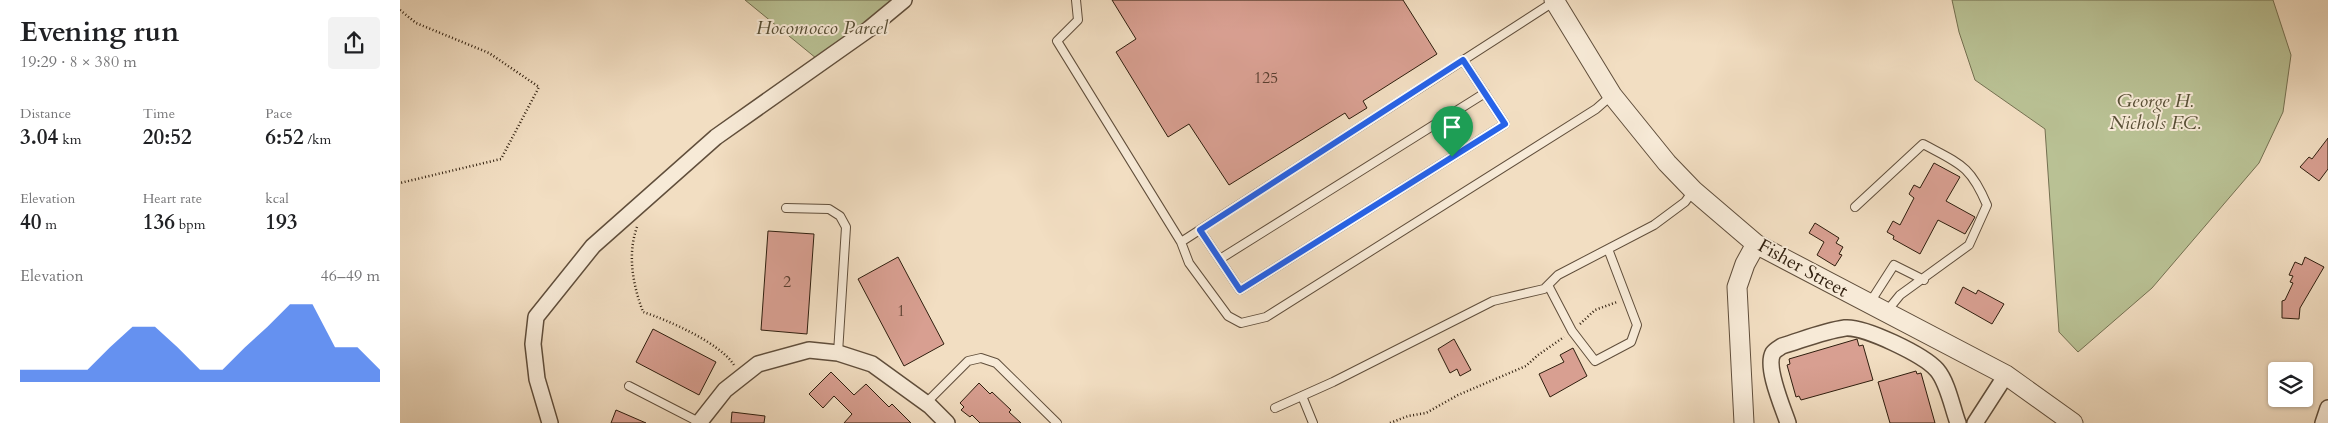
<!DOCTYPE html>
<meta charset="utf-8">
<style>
body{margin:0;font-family:Cardo,serif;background:#f2f2f2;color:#202124;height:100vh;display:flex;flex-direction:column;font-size:19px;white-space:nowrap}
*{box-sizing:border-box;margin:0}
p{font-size:16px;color:#757577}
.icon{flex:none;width:28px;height:28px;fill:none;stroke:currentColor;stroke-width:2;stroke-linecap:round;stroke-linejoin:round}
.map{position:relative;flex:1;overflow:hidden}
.side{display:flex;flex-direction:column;background:#fff;width:400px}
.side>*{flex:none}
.buttons{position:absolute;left:1868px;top:362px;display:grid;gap:10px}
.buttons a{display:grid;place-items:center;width:45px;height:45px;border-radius:5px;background:#fff;box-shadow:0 1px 4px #0004;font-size:25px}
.pin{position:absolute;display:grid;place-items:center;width:42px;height:42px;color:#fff;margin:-51px -21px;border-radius:50% 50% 50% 0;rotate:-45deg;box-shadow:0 0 5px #0007}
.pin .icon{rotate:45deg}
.round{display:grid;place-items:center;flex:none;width:52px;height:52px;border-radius:5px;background:#f2f2f2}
.head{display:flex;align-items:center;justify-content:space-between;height:85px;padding:0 20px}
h1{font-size:28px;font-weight:700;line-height:38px}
.metrics{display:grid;grid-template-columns:repeat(3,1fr);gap:8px;height:85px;padding:5px 20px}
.metrics div{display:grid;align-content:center}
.metrics b{font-size:21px;font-weight:700}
.metrics small{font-size:14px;font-weight:400}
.metrics p{font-size:14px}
.chart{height:140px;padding:10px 20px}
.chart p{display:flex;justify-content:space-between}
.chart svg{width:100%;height:90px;margin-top:5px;fill:#2563eb;opacity:.7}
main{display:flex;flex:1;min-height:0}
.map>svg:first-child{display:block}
</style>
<main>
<section class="side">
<div class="head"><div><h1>Evening run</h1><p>19:29 · 8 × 380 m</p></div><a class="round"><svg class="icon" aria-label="share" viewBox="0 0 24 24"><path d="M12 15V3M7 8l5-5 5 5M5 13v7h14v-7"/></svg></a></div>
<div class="metrics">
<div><p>Distance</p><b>3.04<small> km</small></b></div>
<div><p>Time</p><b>20:52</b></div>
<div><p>Pace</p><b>6:52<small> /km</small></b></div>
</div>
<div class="metrics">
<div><p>Elevation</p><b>40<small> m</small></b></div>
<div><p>Heart rate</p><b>136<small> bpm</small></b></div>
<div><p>kcal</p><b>193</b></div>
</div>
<div class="chart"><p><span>Elevation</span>46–49 m</p>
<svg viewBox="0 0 160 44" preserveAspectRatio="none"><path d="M0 44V38L10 38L20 38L30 38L40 27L50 17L60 17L70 27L80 38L90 38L100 27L110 17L120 6L130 6L140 27L150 27L160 38V44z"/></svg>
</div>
</section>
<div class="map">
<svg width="1928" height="423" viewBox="0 0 1928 423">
<rect width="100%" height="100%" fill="#f2dec2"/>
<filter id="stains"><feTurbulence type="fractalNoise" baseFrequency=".004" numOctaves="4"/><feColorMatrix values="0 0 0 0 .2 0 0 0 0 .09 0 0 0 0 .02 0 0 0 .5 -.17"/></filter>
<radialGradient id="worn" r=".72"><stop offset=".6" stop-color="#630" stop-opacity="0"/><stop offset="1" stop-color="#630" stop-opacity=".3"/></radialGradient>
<path fill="#b9c194" stroke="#747051" d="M 345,0 L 502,0 L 422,63 Z
M 1552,0 L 1873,0 L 1891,55 L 1883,112 L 1859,163 L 1752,288 L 1678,352 L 1659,332 L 1645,129 L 1575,80 L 1559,32 Z"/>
<path fill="#d89f91" stroke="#2f1e0e" d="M 712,0 L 1003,0 L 1037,54 L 963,101 L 967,108 L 949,119 L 945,113 L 829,185 L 789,124 L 768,137 L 716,52 L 736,39 Z
M 1928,138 L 1928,169 L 1919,181 L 1900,167 L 1909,157 L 1912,159 Z
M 1534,163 L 1560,177 L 1546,201 L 1575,217 L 1565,234 L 1538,220 L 1520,254 L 1493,239 L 1494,236 L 1487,232 L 1493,221 L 1500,225 L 1514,198 L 1509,194 L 1514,185 L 1520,188 Z
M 1415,223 L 1439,238 L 1436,243 L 1443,247 L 1439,254 L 1442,255 L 1435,266 L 1417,255 L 1424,242 L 1409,233 Z
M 368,231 L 414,234 L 407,334 L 361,330 Z
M 498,257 L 544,344 L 504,366 L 458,279 Z
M 1905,257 L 1924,267 L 1900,308 L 1899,319 L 1882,318 L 1882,301 L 1885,300 L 1893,283 L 1890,282 L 1893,276 L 1889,275 L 1895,262 L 1902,265 Z
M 1563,287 L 1576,294 L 1578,290 L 1604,304 L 1592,324 L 1555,303 Z
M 253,329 L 316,362 L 299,395 L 236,362 Z
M 1054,339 L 1071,370 L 1060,376 L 1057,369 L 1050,373 L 1038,349 Z
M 1457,339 L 1459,346 L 1463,345 L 1473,380 L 1401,400 L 1399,396 L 1396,397 L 1387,365 L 1390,364 L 1389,359 Z
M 1173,348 L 1187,376 L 1150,397 L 1139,374 L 1164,362 L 1160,355 Z
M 1516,371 L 1517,374 L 1521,373 L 1535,423 L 1490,423 L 1478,382 Z
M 431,372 L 454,395 L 466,384 L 489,407 L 492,404 L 511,423 L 444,423 L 452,414 L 434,396 L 423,408 L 409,394 Z
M 579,383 L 590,394 L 592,392 L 611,410 L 609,412 L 621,423 L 580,423 L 572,415 L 570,417 L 561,410 L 564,407 L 560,403 Z
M 216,410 L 246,423 L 211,423 Z
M 332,412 L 365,416 L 364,423 L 331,423 Z"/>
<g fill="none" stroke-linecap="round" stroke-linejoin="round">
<defs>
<path id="service" d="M 676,0 L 678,20 L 657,41 L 781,242
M 1155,1 L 781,242 L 789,263 L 828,316 L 841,323 L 866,317 L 1196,109 L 1212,95
M 1455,207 L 1523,144 C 1560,164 1570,165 1587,205 L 1569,245 L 1500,295 L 1487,311
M 386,208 L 429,209 L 440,216 L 446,227 L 438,353
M 800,230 L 840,290 L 1105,124 L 1063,60
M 820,259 L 1085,93
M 1148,285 L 1172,331 L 1195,361 L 1231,342 L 1237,325 L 1208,249
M 1469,304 L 1494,265 L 1524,280
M 229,386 L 299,422
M 902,396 L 913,423
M 526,403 L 568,361 L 581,358 L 596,363 L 657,423
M 875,408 L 933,382 L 1093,301 L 1144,289 L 1158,275 L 1254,225 L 1285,202 L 1293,191"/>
<path id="minor" d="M 150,423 L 137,379 L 133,344 L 136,317 L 193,246 L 316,137 L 469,29 L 504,0
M 299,423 L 325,390 L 358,364 L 409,350 L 438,353 L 472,364 L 530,406 L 547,423
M 1388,423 C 1383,408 1365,367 1373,353 C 1375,350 1379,348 1382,346 C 1402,340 1424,331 1445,328 C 1464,326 1524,355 1537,370 C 1548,383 1552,407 1558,423
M 1575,423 L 1606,375
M 1923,423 L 1928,408"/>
<path id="tertiary" d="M 1154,0 L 1212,95 L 1267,163 L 1294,191 L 1356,244 L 1606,375 L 1673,423
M 1344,423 L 1337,287 L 1345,264 L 1356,244"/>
</defs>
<use href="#service" stroke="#604e3b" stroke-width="10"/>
<use href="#minor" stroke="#604e3b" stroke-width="18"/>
<use href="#tertiary" stroke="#604e3b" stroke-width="21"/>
<path stroke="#2f1e0e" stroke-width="2.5" stroke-dasharray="1 2.5" stroke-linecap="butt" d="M 0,10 L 16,23 L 89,53 L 139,87 L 101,159 L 0,183
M 237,227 C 227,255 233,285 243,312 C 268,320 320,343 334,365
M 1180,324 L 1195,310 L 1217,302
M 990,423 L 1008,416 L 1026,413 L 1058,395 L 1126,366 L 1138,355 L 1164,337"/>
<use href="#service" stroke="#f7ead7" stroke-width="8"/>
<use href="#minor" stroke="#f7ead7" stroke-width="15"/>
<use href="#tertiary" stroke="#f7ead7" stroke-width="19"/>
</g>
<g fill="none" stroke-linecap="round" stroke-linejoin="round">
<defs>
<path id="route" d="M 1063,60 L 1105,124 L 840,290 L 800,230 Z"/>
</defs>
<use href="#route" stroke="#fff" stroke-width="10"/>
<use href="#route" stroke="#2563eb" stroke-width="6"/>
</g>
<g text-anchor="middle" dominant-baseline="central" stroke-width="4" stroke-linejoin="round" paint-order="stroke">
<g font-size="16" fill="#593e2f">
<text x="866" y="78">125</text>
<text x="387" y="282">2</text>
<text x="501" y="311">1</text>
</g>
<g font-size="19" font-style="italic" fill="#584f36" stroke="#f7ead7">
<text x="422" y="28">Hocomocco Parcel</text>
<text x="1755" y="101">George H.<tspan x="1755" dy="22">Nichols F.C.</tspan></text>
</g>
<g font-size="19" fill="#2f1e0e" stroke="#f7ead7">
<text transform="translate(1403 268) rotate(29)">Fisher Street</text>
</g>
</g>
<rect width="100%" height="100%" filter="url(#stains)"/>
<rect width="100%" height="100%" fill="url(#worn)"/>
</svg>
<div class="buttons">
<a><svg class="icon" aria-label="layers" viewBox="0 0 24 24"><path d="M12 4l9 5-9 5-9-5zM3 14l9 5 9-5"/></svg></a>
</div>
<div class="pin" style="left:1052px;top:157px;background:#1e9e55"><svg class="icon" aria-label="arrive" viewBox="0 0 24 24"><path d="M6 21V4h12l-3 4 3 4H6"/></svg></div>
</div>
</main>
